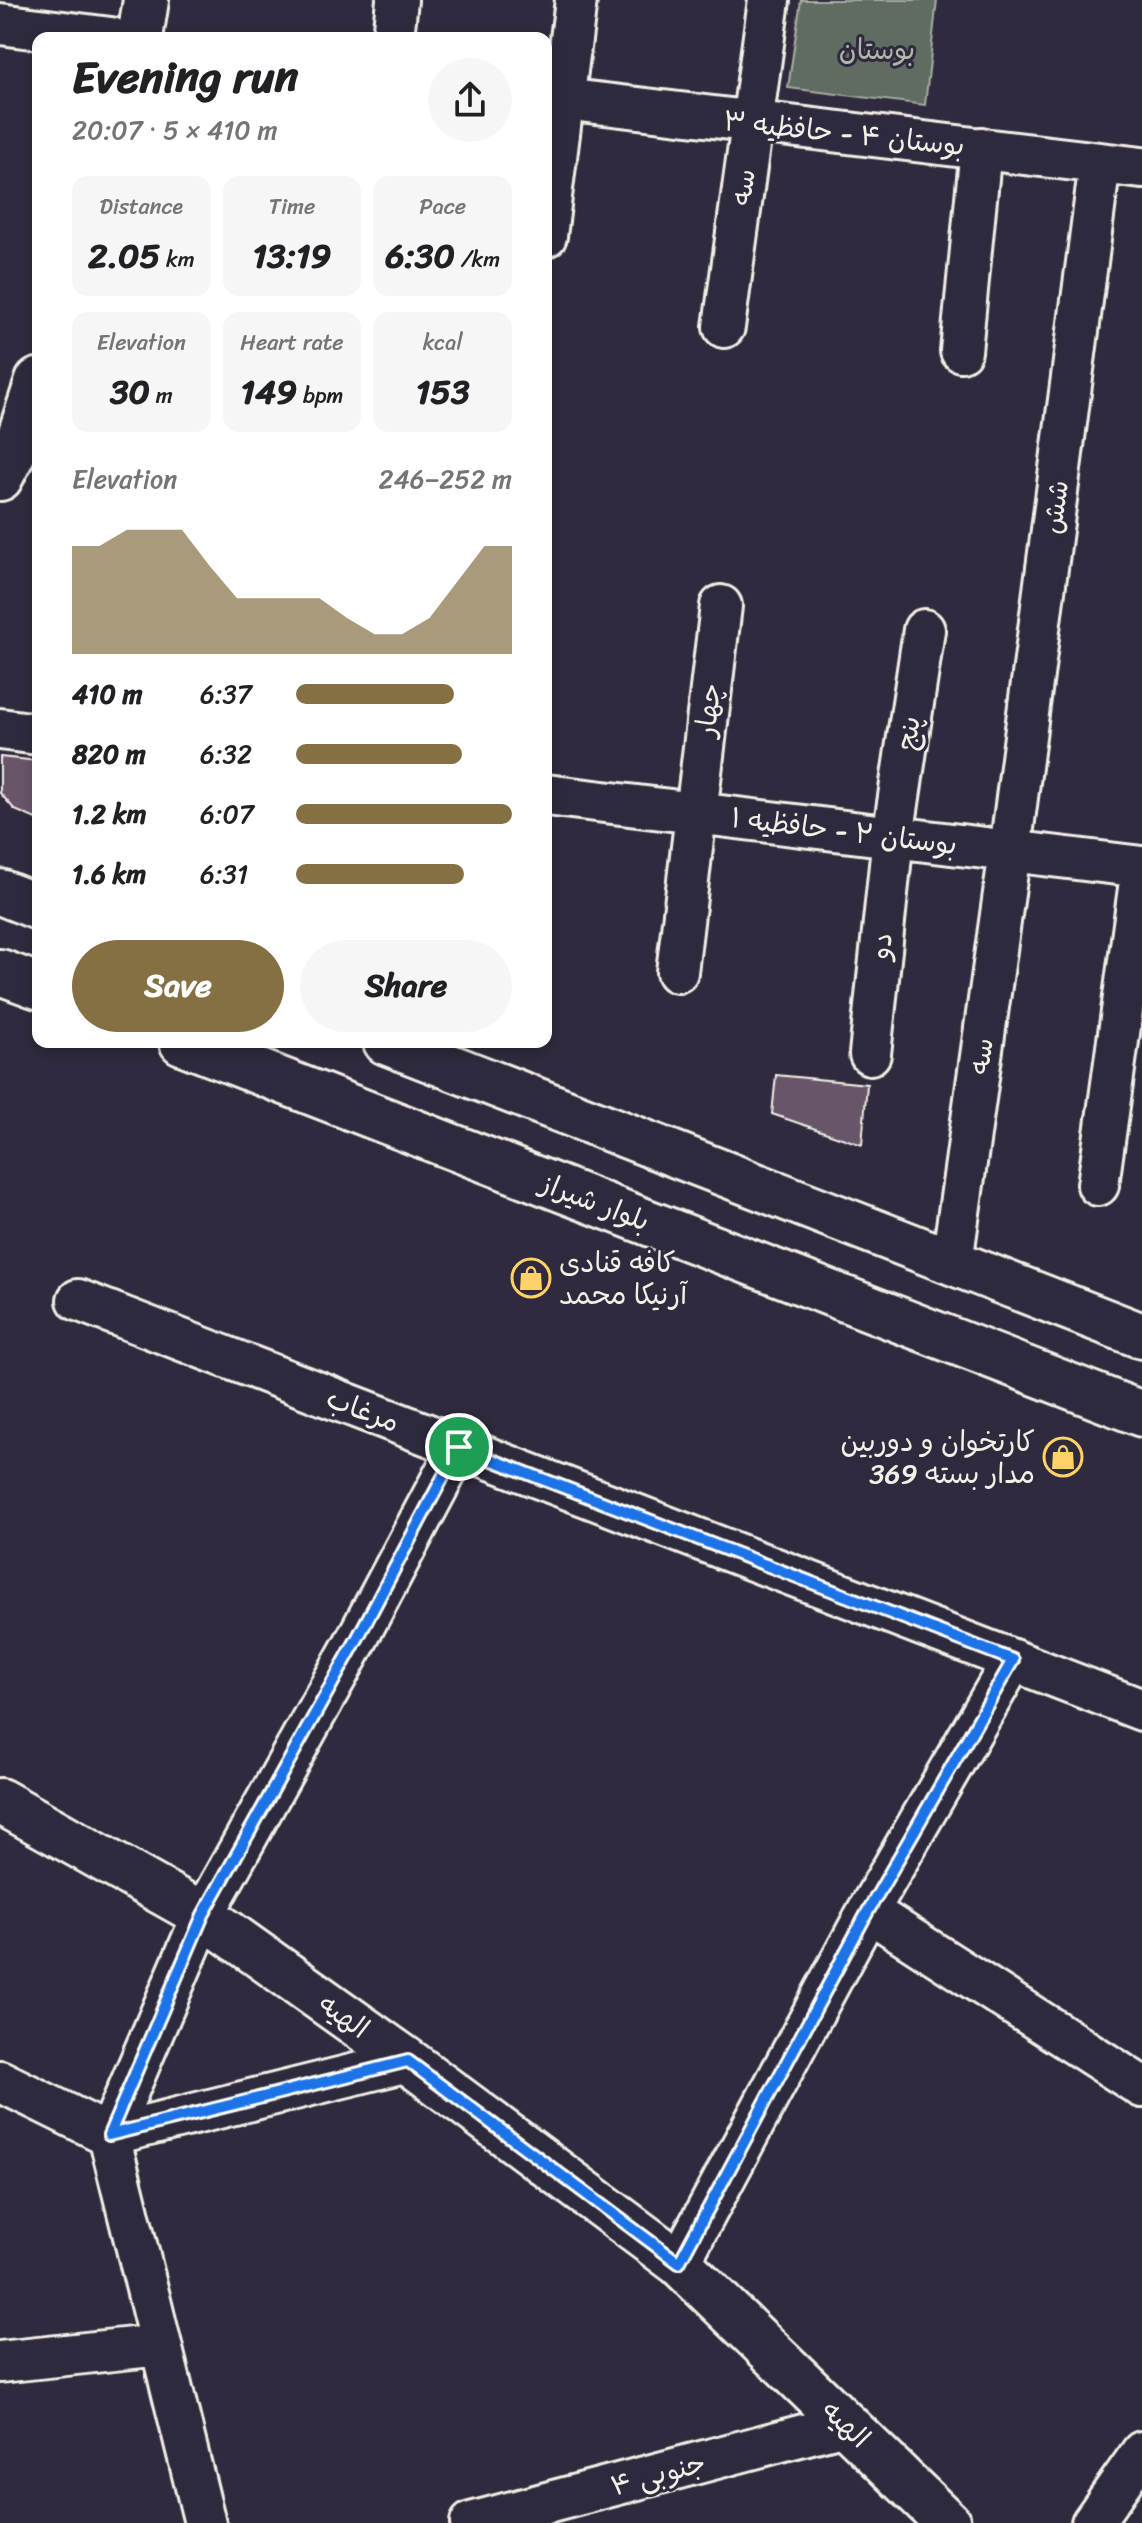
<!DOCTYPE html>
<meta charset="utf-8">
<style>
body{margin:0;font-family:Sriracha,"Playpen Sans Arabic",sans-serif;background:#f6f6f6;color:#202124;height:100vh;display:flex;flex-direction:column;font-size:30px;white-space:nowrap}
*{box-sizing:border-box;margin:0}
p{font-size:26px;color:#757577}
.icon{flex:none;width:44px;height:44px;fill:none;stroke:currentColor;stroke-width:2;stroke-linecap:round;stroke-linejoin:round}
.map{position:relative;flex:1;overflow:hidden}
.details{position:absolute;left:32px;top:32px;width:520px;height:1016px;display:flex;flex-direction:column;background:#fff;border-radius:16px;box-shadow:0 4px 12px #0003}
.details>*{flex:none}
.pin{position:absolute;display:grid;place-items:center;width:68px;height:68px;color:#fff;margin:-34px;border:4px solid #fff;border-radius:50%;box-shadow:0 2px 8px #0007}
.round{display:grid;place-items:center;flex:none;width:84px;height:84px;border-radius:42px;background:#f6f6f6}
.head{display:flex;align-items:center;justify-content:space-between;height:136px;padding:0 40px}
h1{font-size:44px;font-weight:700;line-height:60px}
.metrics{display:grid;grid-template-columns:repeat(3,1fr);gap:12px;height:136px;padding:8px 40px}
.metrics div{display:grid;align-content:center;border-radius:16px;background:#f6f6f6;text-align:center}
.metrics b{font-size:34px;font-weight:700}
.metrics small{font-size:22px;font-weight:400}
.metrics p{font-size:22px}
.chart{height:224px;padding:16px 40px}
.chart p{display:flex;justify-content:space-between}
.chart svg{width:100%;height:144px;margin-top:8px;fill:#847042;opacity:.7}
.primary-button{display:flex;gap:16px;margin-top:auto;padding:16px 40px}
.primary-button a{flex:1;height:92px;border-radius:48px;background:#847042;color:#fff;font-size:32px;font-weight:700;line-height:92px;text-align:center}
.primary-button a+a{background:#f6f6f6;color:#202124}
ul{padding:0 40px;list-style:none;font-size:26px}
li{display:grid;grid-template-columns:128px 96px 1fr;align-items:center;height:60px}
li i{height:20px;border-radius:10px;background:#847042}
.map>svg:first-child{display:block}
</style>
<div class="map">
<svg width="1142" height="2523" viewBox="0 0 1142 2523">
<rect width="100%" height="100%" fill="#2f2a3d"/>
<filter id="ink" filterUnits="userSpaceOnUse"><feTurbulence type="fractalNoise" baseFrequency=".0125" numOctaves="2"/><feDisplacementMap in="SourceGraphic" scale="16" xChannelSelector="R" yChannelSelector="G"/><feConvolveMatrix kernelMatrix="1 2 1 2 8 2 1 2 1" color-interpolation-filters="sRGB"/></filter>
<g filter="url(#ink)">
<path fill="#5f6c62" stroke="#aaaea5" stroke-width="2" d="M 801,0 L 937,0 L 925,105 L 788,88 Z"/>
<path fill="#69556b" stroke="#f4f1e8" stroke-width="2" d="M 0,757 L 38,761 L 38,820 L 15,810 L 0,793 Z
M 776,1075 L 867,1084 L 862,1145 L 772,1114 Z"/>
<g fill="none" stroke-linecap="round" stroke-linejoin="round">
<defs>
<path id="street" d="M 0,24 L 111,38
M 393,38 L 397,0
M 546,97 L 1142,168
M 546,236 L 576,0
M 724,327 L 769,0
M 961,351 L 981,148
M 0,729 L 38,734
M 546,795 L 1142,867 L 1098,1185
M 677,972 L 721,606
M 870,1054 L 893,837 L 924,630
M 952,1262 L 1010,851 L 1100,163
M 78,1300 L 1142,1710
M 868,1911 L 1142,2087
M 0,2081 L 109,2135 L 205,2523
M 109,2135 L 203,1915 L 357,1639 L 459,1447
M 109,2135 L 408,2061
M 679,2263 L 868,1911 L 1013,1660
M 0,2362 L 161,2345
M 471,2523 L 845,2424
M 1092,2523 L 1142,2452"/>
<path id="secondary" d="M 140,38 L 146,0
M 0,478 L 17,445 L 38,381
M 0,892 L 38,907
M 0,972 L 38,986
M 182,1042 L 1142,1414
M 386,1042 L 1142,1336
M 0,1801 L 203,1915 L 408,2061 L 679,2263 L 948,2523"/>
</defs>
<use href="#street" stroke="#f4f1e8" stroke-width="46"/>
<use href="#secondary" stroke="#f4f1e8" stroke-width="50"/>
<use href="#street" stroke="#2f2a3d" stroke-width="40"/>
<use href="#secondary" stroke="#2f2a3d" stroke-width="44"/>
</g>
</g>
<g fill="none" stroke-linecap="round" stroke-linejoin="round" filter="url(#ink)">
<defs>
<path id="route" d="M 459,1447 L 1013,1660 L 868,1911 L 679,2263 L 408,2061 L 109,2135 L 203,1915 L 357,1639 Z"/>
</defs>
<use href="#route" stroke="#fff" stroke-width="16"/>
<use href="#route" stroke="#1a73e8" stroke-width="10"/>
</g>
<defs>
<symbol id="shop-ring" viewBox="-11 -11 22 22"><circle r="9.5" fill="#2f2a3d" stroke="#ffd166" stroke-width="1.5"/><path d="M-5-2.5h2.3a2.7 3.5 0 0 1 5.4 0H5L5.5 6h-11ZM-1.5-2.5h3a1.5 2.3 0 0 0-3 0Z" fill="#ffd166"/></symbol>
</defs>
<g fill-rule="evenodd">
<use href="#shop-ring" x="509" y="1256" width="44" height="44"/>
<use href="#shop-ring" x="1041" y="1435" width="44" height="44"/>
</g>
<g text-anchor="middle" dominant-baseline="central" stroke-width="6" stroke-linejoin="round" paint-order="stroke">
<g font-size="28" fill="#b1b5ac" stroke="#2f2a3d">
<text x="877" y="49">بوستان</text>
</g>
<g font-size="28" fill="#f4f1e8" stroke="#2f2a3d">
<text transform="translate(844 133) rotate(6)">بوستان ۴ - حافظیه ۳</text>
<text transform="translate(743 187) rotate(-82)">سه</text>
<text transform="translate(1055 507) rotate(-82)">شش</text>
<text transform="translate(708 710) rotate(-83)">چهار</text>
<text transform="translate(908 733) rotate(-81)">پنج</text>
<text transform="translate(844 831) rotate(7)">بوستان ۲ - حافظیه ۱</text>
<text transform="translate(881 946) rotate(-84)">دو</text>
<text transform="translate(981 1056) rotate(-82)">سه</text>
<text transform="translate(595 1202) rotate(21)">بلوار شیراز</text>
<text transform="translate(363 1410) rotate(21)">مرغاب</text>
<text transform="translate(344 2016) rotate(36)">الهیه</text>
<text transform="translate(846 2424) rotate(44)">الهیه</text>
<text transform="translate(658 2474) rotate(-15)">۴ جنوبی</text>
</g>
<g font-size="28" fill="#f4f1e8" stroke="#2f2a3d" text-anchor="start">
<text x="559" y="1262">کافه قنادی<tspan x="559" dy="32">آرنیکا محمد</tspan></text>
<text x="1035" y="1441" text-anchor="end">کارتخوان و دوربین<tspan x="1035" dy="32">مدار بسته 369</tspan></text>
</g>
</g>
</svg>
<div class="pin" style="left:459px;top:1447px;background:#1e9e55"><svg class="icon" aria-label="arrive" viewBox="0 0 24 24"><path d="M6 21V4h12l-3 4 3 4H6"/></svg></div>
<section class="details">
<div class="head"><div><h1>Evening run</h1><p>20:07 · 5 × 410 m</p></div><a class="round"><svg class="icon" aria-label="share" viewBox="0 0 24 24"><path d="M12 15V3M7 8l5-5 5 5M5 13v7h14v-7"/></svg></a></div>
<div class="metrics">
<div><p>Distance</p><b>2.05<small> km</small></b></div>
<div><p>Time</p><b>13:19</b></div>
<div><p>Pace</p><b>6:30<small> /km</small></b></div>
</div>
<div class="metrics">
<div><p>Elevation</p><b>30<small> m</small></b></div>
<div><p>Heart rate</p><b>149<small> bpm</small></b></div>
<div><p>kcal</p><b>153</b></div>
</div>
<div class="chart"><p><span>Elevation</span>246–252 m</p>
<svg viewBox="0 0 160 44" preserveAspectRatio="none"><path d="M0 44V11L10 11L20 6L30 6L40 6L50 17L60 27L70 27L80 27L90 27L100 33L110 38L120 38L130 33L140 22L150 11L160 11V44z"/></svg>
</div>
<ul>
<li><b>410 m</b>6:37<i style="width:73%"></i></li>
<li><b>820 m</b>6:32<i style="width:77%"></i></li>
<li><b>1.2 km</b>6:07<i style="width:100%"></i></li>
<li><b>1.6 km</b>6:31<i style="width:78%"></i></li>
</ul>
<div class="primary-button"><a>Save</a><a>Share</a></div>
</section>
</div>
